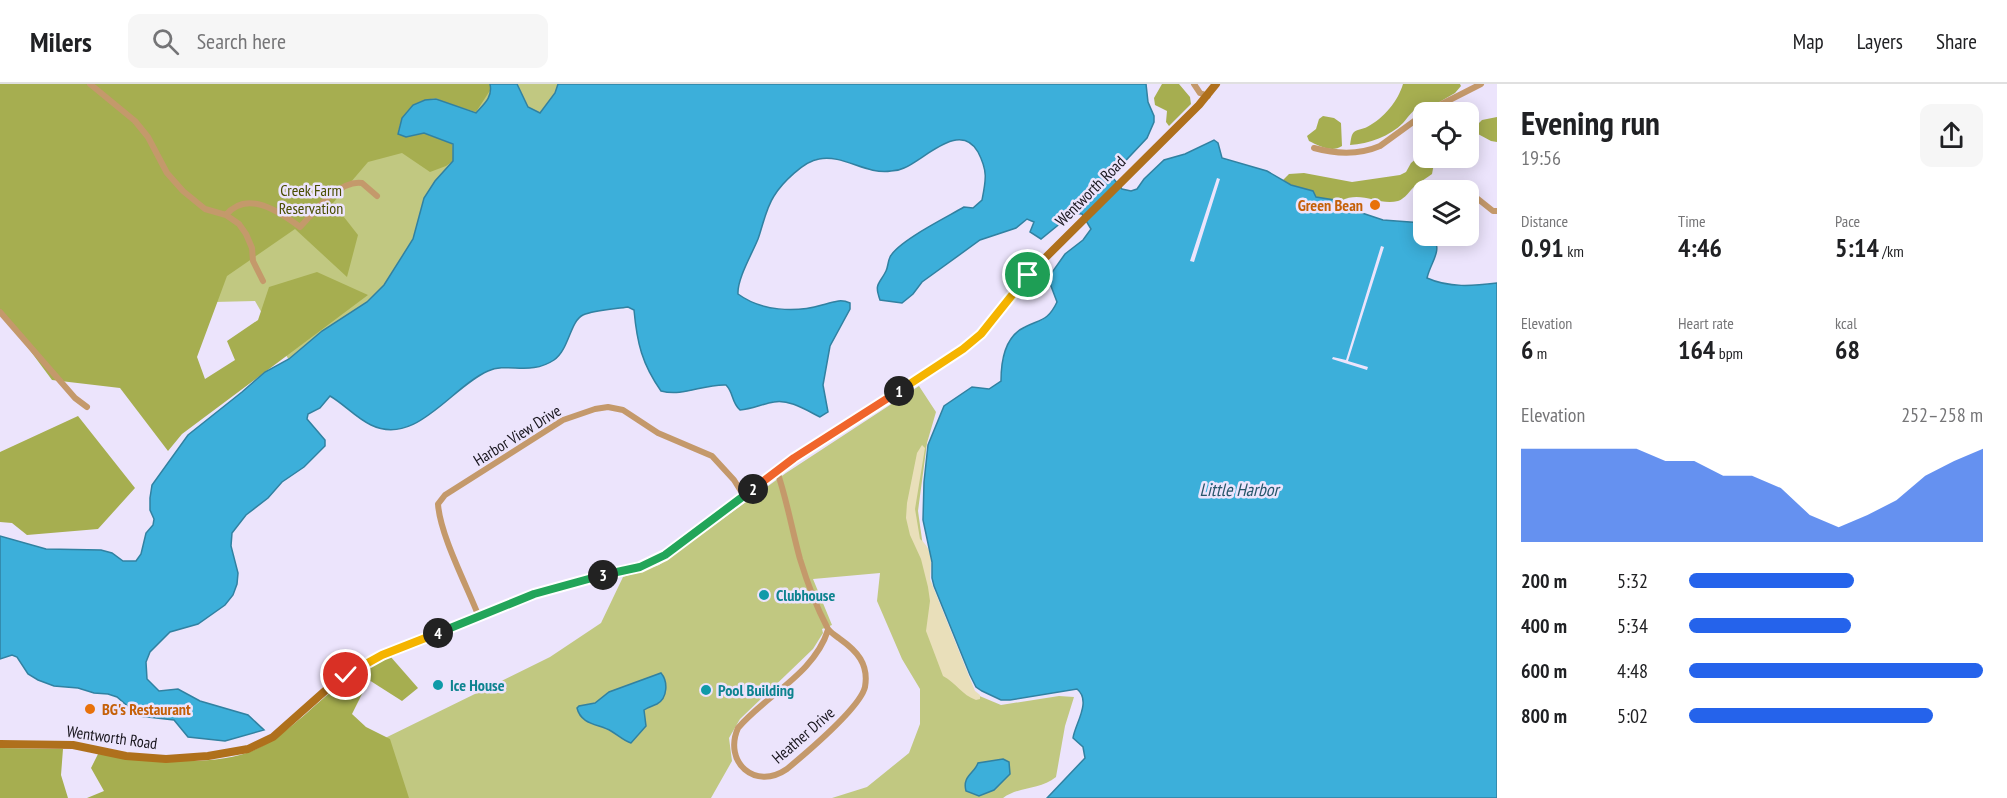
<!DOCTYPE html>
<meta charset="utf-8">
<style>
body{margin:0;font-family:"PT Sans Narrow",sans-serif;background:#f6f6f6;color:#202124;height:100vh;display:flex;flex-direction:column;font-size:22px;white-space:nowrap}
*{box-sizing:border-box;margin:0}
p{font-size:20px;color:#757577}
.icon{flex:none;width:33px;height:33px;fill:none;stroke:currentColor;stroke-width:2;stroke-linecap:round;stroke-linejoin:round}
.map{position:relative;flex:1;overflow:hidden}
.details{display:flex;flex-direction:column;background:#fff;width:510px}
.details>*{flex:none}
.controls{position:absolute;left:1413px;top:18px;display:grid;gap:12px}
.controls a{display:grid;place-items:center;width:66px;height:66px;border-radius:12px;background:#fff;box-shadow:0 3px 15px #0003;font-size:30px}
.pin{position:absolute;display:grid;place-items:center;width:51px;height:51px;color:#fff;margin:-26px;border:3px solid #fff;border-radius:50%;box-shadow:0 2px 6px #0007}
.km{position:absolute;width:30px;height:30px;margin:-15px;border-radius:50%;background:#222;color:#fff;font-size:16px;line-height:30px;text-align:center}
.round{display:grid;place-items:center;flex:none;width:63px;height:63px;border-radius:12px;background:#f6f6f6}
.overview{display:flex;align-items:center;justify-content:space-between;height:102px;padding:0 24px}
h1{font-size:33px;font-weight:800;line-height:45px}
.figures{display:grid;grid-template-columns:repeat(3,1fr);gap:9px;height:102px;padding:6px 24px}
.figures div{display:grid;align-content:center}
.figures b{font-size:26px;font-weight:800}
.figures small{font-size:16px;font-weight:400}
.figures p{font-size:16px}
.chart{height:168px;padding:12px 24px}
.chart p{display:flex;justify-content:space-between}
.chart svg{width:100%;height:108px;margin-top:6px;fill:#2563eb;opacity:.7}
ul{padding:0 24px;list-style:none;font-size:20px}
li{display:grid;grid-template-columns:96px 72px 1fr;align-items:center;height:45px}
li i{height:15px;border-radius:8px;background:#2563eb}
header{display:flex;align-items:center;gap:36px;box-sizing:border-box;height:84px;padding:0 30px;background:#fff;border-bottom:2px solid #e0e0e0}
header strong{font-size:28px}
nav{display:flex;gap:33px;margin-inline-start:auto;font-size:21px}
.search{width:420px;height:54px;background:#f6f6f6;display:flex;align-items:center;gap:15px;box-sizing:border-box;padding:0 21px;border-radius:12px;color:#757577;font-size:22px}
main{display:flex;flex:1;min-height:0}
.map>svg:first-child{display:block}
</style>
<header>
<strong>Milers</strong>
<div class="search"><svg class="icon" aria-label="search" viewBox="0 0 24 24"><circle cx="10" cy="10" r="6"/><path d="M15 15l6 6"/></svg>Search here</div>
<nav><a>Map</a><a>Layers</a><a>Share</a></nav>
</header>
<main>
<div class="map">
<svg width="1497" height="714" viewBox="0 0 1497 714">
<rect width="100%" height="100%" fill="#ece4fc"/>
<path fill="#c1c881" d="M 56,0 L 505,0 L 459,69 L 396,197 L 290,278 L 255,217 L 214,218 Z
M 517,0 L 558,0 L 555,9 L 540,29 L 528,23 Z
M 919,302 L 936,328 L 927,359 L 918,427 L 929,505 L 970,608 L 1001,621 L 1059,612 L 1074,613 L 1065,642 L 1056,693 C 1040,706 1019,702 1003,714 L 832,714 L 867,703 L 909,669 L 920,640 L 920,605 L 902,575 L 877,517 L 880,489 L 813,495 L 832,541 L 822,545 L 823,549 L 813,565 L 740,635 L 729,654 L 732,677 L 711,714 L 393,714 L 379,657 L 550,573 L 601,539 L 623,493 L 659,481 L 786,389 Z"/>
<path fill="#a6ae50" d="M 0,0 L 491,0 L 491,5 L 476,28 L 446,19 L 436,14 C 413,17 401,28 398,50 L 406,53 L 424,49 L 452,60 L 453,77 L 446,82 L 430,88 L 402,69 L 368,78 L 333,119 L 358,151 L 347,193 L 295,145 L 227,192 L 197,273 L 205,295 L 235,276 L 227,257 L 258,236 L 269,203 L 317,188 L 368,211 L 182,350 L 168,367 L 120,304 L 52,296 L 0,226 Z
M 1162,0 L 1179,0 L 1190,13 L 1191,20 L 1169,42 L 1166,38 L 1167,27 L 1155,21 L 1154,14 Z
M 1403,0 L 1460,0 L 1461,2 L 1455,9 L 1429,24 L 1420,22 C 1412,27 1409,32 1403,39 C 1390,52 1369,60 1350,61 C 1351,56 1351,51 1354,48 C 1358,45 1363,45 1367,43 C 1384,34 1398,17 1403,0 Z
M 1323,32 L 1334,34 L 1341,39 L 1342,62 C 1332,69 1319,62 1309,57 L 1307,52 L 1316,45 L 1319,35 Z
M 1497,33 L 1497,58 L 1491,57 L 1478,50 L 1478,40 L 1482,36 Z
M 1423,69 L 1424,74 L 1435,74 L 1432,90 C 1427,94 1421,97 1416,101 C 1410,106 1405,115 1398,117 C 1378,122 1361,106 1341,117 C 1332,115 1324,116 1316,113 L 1313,107 L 1291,101 L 1283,96 L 1289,90 L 1304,89 L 1352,98 L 1400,91 L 1406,88 L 1411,79 Z
M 78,332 L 135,404 L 98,445 L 27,451 L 12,439 L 0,438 L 0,368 Z
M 390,572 L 418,604 L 402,617 L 369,596 L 352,630 L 366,643 L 390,655 L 409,714 L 87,714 L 104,707 L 91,684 L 98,670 C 146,674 221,687 264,661 C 296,643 320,614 350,593 C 362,584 377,579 390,572 Z
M 0,664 L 63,665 L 61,691 L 68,714 L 0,714 Z"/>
<path fill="#e9dfba" d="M 922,361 L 925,364 L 915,425 L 920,455 C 934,467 931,477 930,495 L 975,607 L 980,611 L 980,615 L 976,616 C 962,611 956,599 943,592 L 926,547 L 930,517 L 928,503 L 921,475 L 910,451 L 906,434 L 907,419 L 917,369 Z"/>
<path fill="#3cafda" stroke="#3181a1" stroke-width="1.5" d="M 490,0 L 517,0 L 528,23 L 540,29 L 555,9 L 558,0 L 1146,0 L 1148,18 L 1154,32 L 1154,38 L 1147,54 L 1115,88 L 1113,94 L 1122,105 L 1131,107 L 1137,105 L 1144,95 L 1164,76 L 1185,70 L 1214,56 L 1218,59 L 1222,74 L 1267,87 L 1291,101 L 1313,107 L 1316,113 L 1341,117 L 1353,126 L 1383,136 L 1423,139 L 1424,152 L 1434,152 C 1442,169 1431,177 1427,194 C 1449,204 1473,202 1497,199 L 1497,714 L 1047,714 L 1085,674 L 1083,663 L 1073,654 C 1075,640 1092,617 1077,605 L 1010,616 L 1001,616 L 982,607 L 976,603 L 970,591 L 934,502 L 932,494 L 932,478 L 923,436 L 924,398 L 928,361 L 944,322 L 972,303 L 989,305 L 1001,297 C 1001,278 1005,252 1025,243 C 1041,235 1048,237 1057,218 L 1048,194 L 1065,170 L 1083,156 L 1091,145 L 1082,130 L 1073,129 L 1041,155 L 1030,148 L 1034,138 L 1027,135 L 1016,144 L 980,156 L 922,198 L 913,210 L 902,219 L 880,216 C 874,199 879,201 886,187 C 888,183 888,177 890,173 C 898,157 947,133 964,123 L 973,124 L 982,116 C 986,96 988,87 978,68 C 960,36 924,76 904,84 C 900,86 895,87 891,87 C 866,91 843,70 819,75 C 804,77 782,99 774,112 C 766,124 763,141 758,155 C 752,170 737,195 738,210 C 761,227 795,229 822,221 C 832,219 839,214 850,219 L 850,225 L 830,262 L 823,301 L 828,328 L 820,333 C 806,326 789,315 774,318 C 762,320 752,325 740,326 C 731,318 734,309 726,301 C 703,300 683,313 661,307 C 642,280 637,259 634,226 L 628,223 C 616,225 595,226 583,231 C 570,237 569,266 554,276 C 530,292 508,278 488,287 C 451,303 416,363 371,341 C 356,334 344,320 330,312 L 320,324 L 308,330 L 307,335 L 325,356 L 325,362 L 304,383 L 282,398 L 268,414 L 246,431 L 232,449 L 231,462 L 238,489 L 237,500 L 233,511 L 225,521 L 198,540 L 170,548 L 150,568 L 146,578 L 147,595 L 159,607 L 178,605 L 200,617 L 248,631 L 264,646 L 225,657 L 188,653 L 174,636 L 139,632 L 117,613 L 108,610 L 94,609 L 78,604 L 54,602 L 38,596 L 28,590 L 17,573 L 12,571 L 0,575 L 0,452 L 46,465 L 101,466 L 112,469 L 123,477 L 136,477 L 141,470 L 146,449 L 153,441 L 154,435 L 150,426 L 150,414 L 152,401 L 188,351 L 242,308 L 265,288 L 289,275 L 322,247 L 367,218 L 384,201 L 413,155 L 424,114 L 435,97 L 453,77 L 453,60 L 424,49 L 406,53 L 398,50 L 402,34 L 413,21 L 425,16 L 436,15 L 476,29 C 484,20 493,13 490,0 Z
M 661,589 C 668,597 668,614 657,620 C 653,622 648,623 644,626 L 646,642 L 631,659 C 624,657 618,651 611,647 C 599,640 581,641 577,624 L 579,622 L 595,619 L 609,608 Z
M 1003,675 L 1009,678 L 1010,690 L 994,706 L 979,712 L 966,707 C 962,692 974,690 978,679 Z"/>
<path fill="#ece4fc" d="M 1217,94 L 1220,95 L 1194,178 L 1190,177 Z
M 1381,162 L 1384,163 L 1348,277 L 1368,283 L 1367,286 L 1332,275 L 1333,273 L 1346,276 Z"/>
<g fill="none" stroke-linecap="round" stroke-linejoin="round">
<path stroke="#c4996b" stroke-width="6" d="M 90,0 L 135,37 L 148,53 L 167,89 L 183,107 L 205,125 L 226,131 L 239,140 L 246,150 L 252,164 L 253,177 L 263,197
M 1194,0 L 1200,9 L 1208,12
M 1426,28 L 1481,0
M 1314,64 C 1336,70 1359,71 1380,62 L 1424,30
M 1478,115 L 1493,127 L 1497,127
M 226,131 C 247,105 280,128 300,143 C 314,128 340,95 362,99 L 377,112
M 0,228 L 75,314 L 87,323
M 777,387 C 787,416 792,446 800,475 C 807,498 816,522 827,543 C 829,548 835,551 840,555 C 857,567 869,580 865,603 C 860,624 805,670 787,685 C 755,707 723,678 738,644 C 766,611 814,590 828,546
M 479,533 C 467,502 440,451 438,420 L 445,411 L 563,336 L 595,325 L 608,323 L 623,326 L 658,349 L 712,372 L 734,396 L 744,412"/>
<path stroke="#af701c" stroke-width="8" d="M 0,660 L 73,661 L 126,672 L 166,675 L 208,672 L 248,665 L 273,653 L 335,598 L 382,571 L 534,510 L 587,494 L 640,483 L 665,471 L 794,374 L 916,297 L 971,259 L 992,237 L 1028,191 L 1199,21 L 1216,0"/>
</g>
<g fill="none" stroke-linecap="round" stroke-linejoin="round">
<defs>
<path id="split-1" d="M 899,307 L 963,265 L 981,250 L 1028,191"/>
<path id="split-2" d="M 753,405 L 794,374 L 899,307"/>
<path id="split-3" d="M 603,491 L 640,483 L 665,471 L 753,405"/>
<path id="split-4" d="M 438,549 L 534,510 L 603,491"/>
<path id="split-5" d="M 346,591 L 382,571 L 438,549"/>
</defs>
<use href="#split-1" stroke="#fff" stroke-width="12"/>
<use href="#split-2" stroke="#fff" stroke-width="12"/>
<use href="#split-3" stroke="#fff" stroke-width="12"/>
<use href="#split-4" stroke="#fff" stroke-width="12"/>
<use href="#split-5" stroke="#fff" stroke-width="12"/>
<use href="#split-1" stroke="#f5b400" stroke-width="8"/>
<use href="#split-2" stroke="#f0652b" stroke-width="8"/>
<use href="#split-3" stroke="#22a559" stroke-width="8"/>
<use href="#split-4" stroke="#22a559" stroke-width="8"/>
<use href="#split-5" stroke="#f5b400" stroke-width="8"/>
</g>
<g fill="#e8710a" stroke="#ece4fc" stroke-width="2">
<circle cx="1375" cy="121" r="6"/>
<circle cx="90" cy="625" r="6"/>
</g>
<g fill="#0f9aa8" stroke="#ece4fc" stroke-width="2">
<circle cx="764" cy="511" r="6"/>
<circle cx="438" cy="601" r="6"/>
<circle cx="706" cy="606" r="6"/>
</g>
<g text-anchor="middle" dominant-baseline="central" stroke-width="5" stroke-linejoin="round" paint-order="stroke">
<g font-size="16" fill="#494d01" stroke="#ece4fc">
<text x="311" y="106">Creek Farm<tspan x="311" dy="18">Reservation</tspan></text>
</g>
<g font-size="16" fill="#18151d" stroke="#ece4fc">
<text transform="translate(1090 107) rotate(-45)">Wentworth Road</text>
<text transform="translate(517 351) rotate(-32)">Harbor View Drive</text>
<text transform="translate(803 651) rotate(-41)">Heather Drive</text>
<text transform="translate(112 653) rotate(8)">Wentworth Road</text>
</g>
<g font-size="16" font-weight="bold" fill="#c56008" stroke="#ece4fc" text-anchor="end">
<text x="1363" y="121">Green Bean</text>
<text x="102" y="625" text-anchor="start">BG's Restaurant</text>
</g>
<g font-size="16" font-weight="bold" fill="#0d838f" stroke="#ece4fc" text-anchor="start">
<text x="776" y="511">Clubhouse</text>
<text x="450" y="601">Ice House</text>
<text x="718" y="606">Pool Building</text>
</g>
<g font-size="18" font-style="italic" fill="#28566a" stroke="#ece4fc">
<text x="1239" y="405">Little Harbor</text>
</g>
</g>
</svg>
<div class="controls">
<a><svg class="icon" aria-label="locate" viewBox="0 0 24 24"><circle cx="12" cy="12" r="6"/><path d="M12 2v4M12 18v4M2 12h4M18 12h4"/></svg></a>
<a><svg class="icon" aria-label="layers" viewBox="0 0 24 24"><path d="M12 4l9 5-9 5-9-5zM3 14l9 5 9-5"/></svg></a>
</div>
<div class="pin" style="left:1028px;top:191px;background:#1e9e55"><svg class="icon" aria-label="arrive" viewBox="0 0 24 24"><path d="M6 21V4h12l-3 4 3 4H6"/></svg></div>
<div class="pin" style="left:346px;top:591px;background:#d93025"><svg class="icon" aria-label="check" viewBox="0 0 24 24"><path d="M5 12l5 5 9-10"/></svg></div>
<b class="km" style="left:899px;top:307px">1</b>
<b class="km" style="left:753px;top:405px">2</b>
<b class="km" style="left:603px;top:491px">3</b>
<b class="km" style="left:438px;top:549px">4</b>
</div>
<section class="details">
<div class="overview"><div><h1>Evening run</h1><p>19:56</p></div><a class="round"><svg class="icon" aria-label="share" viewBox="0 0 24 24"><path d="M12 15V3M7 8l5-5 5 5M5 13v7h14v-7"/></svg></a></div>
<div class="figures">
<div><p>Distance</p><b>0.91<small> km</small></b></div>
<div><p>Time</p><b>4:46</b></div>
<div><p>Pace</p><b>5:14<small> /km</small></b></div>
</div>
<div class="figures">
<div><p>Elevation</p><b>6<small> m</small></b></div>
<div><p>Heart rate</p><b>164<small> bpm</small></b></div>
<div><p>kcal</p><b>68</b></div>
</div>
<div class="chart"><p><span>Elevation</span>252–258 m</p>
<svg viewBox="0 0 160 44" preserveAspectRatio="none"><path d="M0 44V6L10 6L20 6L30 6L40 6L50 11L60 11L70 17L80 17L90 22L100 33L110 38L120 33L130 27L140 17L150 11L160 6V44z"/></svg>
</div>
<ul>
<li><b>200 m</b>5:32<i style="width:56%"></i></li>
<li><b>400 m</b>5:34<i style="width:55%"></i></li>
<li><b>600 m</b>4:48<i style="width:100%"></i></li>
<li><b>800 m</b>5:02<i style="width:83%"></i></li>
</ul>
</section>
</main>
